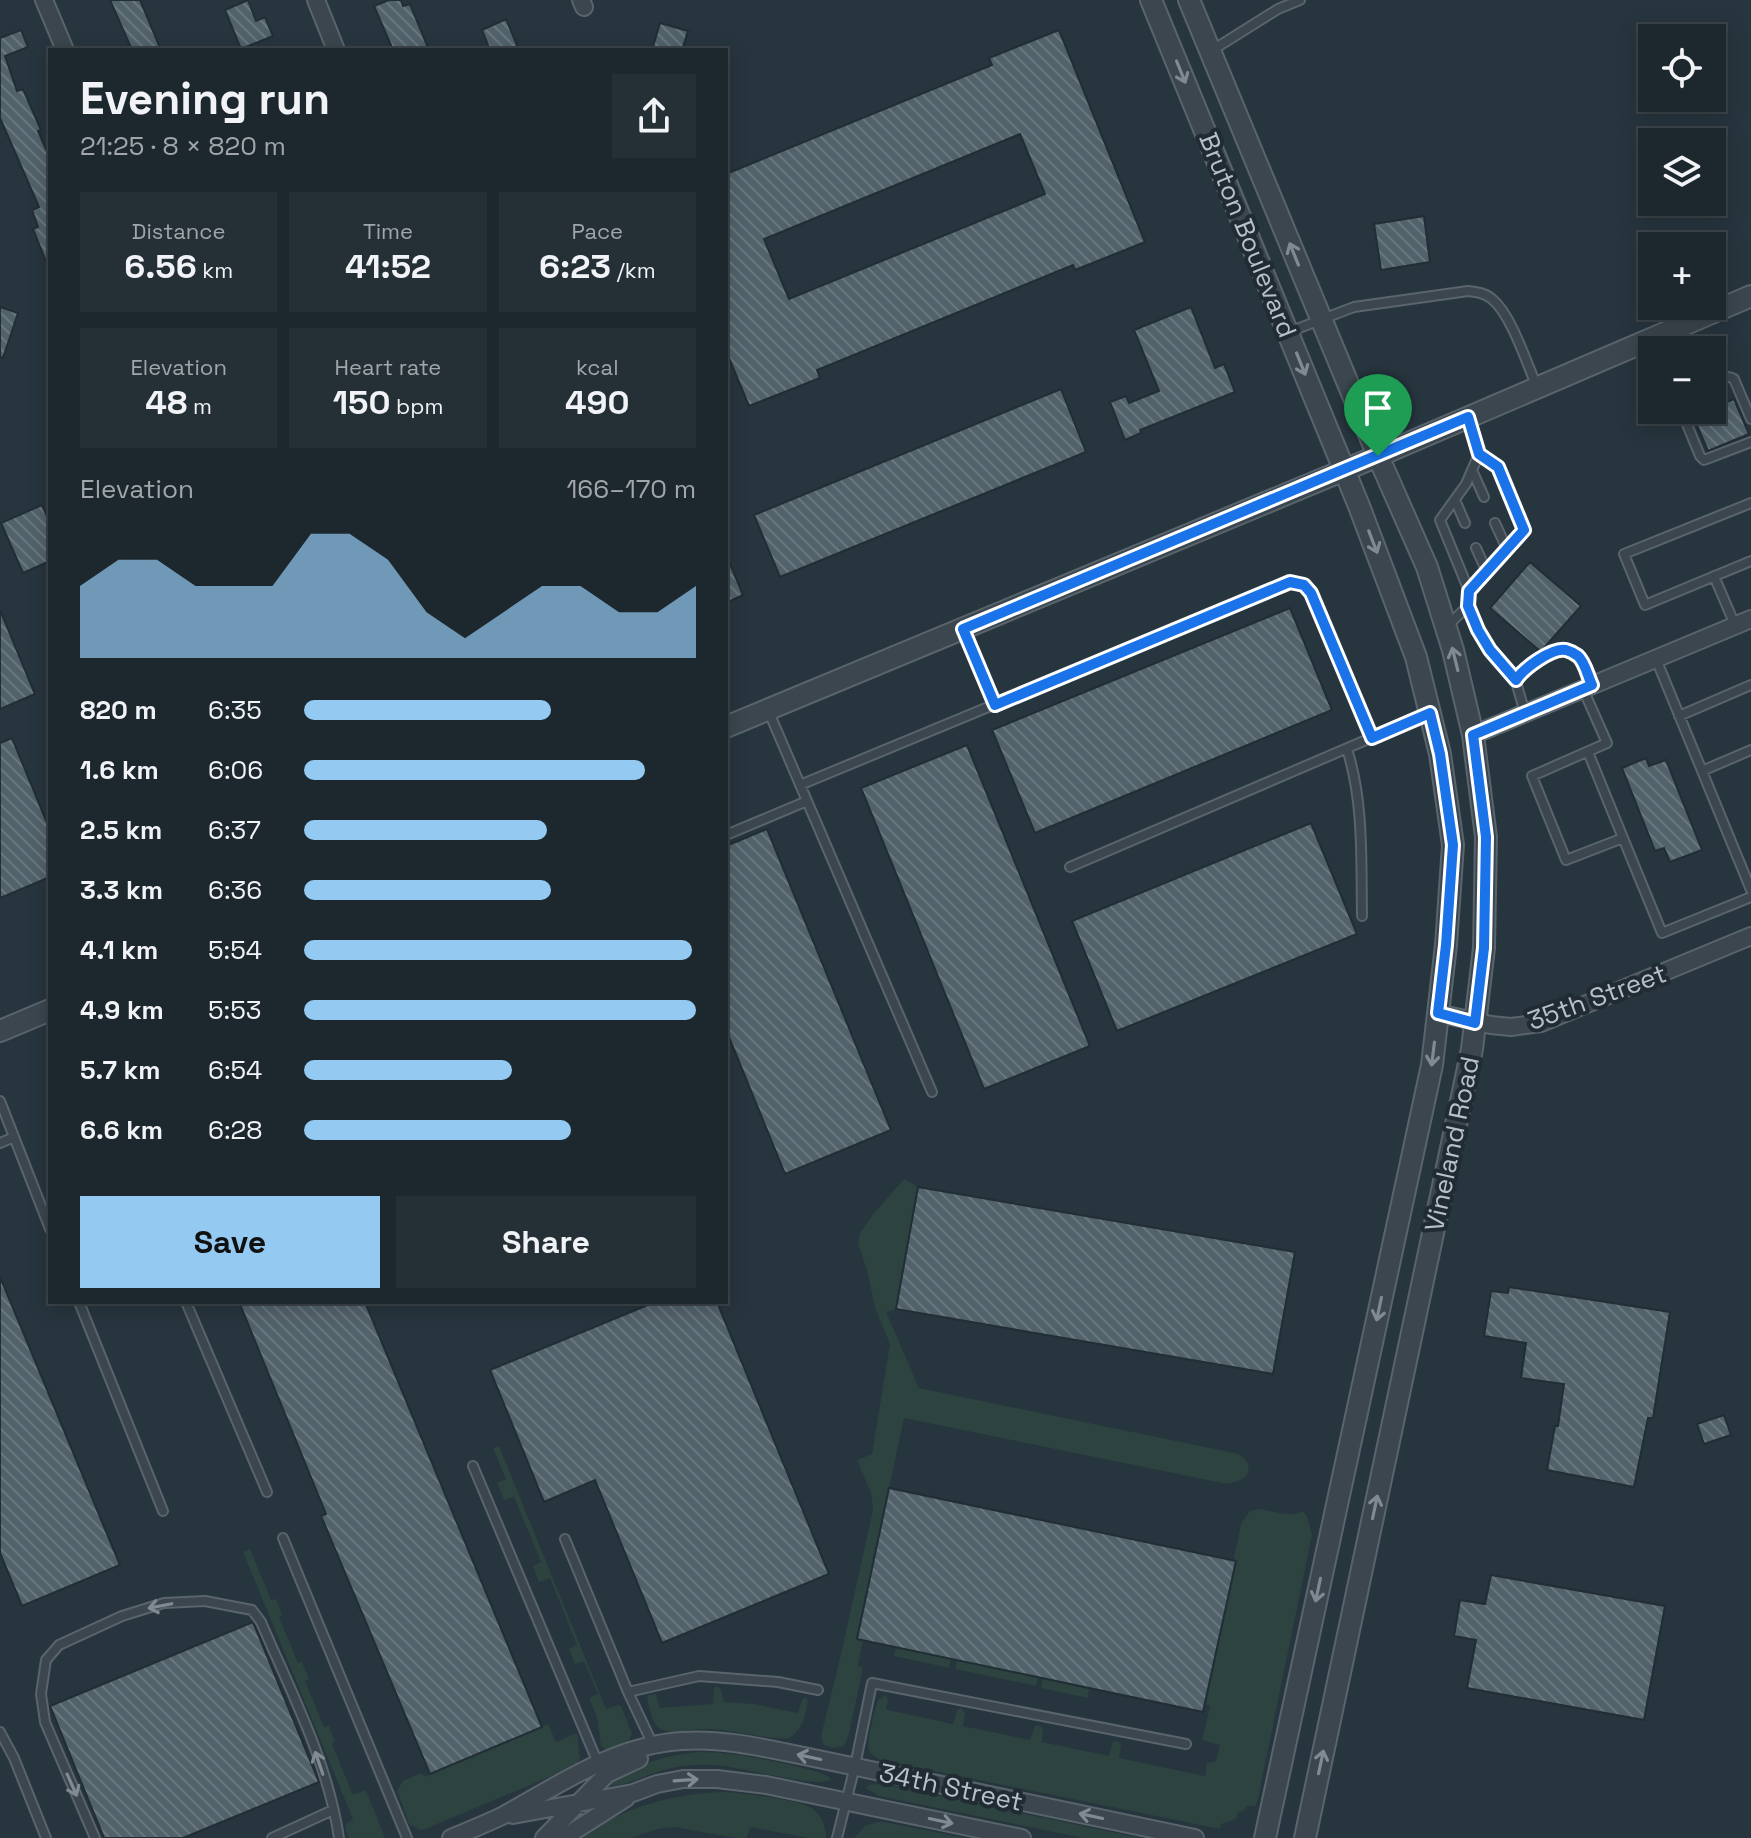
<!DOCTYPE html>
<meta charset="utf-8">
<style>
body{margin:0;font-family:"Space Grotesk",sans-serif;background:#253036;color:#f1f3f6;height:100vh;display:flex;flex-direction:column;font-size:30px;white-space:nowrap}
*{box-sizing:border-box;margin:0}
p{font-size:26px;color:#a0a6aa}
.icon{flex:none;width:44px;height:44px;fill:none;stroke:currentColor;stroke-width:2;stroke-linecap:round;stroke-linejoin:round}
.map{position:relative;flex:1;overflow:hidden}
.side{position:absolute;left:48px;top:48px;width:680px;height:1256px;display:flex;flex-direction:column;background:#1d282e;border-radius:0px;box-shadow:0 4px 20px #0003,0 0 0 2px #3b444a}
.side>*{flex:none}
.tools{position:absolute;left:1638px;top:24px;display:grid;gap:16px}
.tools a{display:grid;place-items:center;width:88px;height:88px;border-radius:0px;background:#1d282e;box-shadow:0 4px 20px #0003,0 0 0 2px #3b444a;font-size:40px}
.pin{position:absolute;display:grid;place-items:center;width:68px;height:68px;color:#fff;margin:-82px -34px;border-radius:50% 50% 50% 0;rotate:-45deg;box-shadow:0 0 8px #0007}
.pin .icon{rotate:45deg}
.round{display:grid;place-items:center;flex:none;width:84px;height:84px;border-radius:0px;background:#253036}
.headline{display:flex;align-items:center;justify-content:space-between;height:136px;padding:0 32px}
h1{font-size:44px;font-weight:600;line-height:60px}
.metrics{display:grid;grid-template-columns:repeat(3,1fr);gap:12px;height:136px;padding:8px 32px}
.metrics div{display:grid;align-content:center;border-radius:0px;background:#253036;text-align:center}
.metrics b{font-size:34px;font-weight:600}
.metrics small{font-size:22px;font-weight:400}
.metrics p{font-size:22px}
.chart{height:224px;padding:16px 32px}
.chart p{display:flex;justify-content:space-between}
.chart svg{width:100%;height:144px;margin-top:8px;fill:#94c9f1;opacity:.7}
.primary-button{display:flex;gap:16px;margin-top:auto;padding:16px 32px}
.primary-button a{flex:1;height:92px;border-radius:0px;background:#94c9f1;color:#111;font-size:32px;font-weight:600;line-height:92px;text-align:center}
.primary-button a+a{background:#253036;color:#f1f3f6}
ul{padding:0 32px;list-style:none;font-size:26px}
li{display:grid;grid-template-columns:128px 96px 1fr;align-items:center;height:60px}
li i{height:20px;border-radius:10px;background:#94c9f1}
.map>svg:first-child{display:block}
</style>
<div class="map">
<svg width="1751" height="1838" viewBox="0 0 1751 1838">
<defs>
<pattern id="building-back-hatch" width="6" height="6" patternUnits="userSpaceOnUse" patternTransform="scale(2)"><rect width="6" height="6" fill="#52626b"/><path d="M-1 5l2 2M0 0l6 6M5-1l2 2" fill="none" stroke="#69777f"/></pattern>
</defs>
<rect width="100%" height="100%" fill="#27353e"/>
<path fill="#2c4340" d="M 904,1179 L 918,1187 L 896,1309 L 886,1312 L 919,1388 L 1239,1454 C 1258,1469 1247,1481 1227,1484 L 904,1418 L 857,1639 L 863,1640 L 858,1666 L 863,1668 L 849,1734 L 844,1746 L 833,1748 L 824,1745 L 821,1737 L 822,1732 L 841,1654 L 873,1510 L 871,1493 L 857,1460 L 872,1454 L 890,1344 L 875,1308 L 867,1270 L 858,1244 L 860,1233 L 875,1212 Z
M 499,1446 L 606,1709 L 618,1705 L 621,1706 L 632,1733 L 628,1744 L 608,1751 L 601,1746 L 597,1717 L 589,1698 L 598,1694 L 584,1661 L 575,1664 L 569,1649 L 577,1645 L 550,1578 L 539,1582 L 533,1566 L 541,1562 L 514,1497 L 504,1500 L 497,1483 L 506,1479 L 493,1448 Z
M 1257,1509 C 1272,1510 1291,1519 1303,1511 L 1307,1516 L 1312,1535 L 1258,1798 L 1255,1807 L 1247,1805 L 1244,1811 L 1238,1812 L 1236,1819 L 1221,1824 L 1220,1829 L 880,1760 C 875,1756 872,1756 869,1750 C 866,1740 875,1711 878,1700 L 886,1695 L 888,1701 L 886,1709 L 888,1710 L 953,1724 L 957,1710 L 962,1708 L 965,1713 L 963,1726 L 1030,1740 L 1035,1726 L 1038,1725 L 1043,1728 L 1042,1742 L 1109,1756 L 1113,1742 L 1117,1741 L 1121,1745 L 1119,1758 L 1205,1776 L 1207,1763 L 1216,1761 L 1220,1745 L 1202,1740 L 1210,1706 L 1205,1704 L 1236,1562 L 1234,1558 L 1241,1524 L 1250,1511 Z
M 250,1549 L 271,1600 L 276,1599 L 282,1615 L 279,1617 L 298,1663 L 302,1662 L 309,1679 L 305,1681 L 324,1727 L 329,1726 L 335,1742 L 332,1744 L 353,1795 L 366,1790 L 385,1838 L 349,1838 L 346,1830 L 346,1824 L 353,1819 L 243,1552 Z
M 896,1647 L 951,1659 L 949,1668 L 894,1656 Z
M 957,1660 L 1038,1677 L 1036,1686 L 955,1669 Z
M 1043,1679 L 1089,1689 L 1088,1698 L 1041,1688 Z
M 717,1686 L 721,1690 L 724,1702 L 754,1704 L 798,1713 L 802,1700 L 805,1697 L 808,1700 C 806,1715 802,1733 787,1739 C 758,1738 730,1728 701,1729 C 689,1729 667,1736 658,1727 C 651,1721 649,1706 647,1698 L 648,1695 L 656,1694 L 660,1708 L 713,1704 L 714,1688 Z
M 548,1724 L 556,1742 L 577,1733 L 580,1759 L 576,1766 L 425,1829 L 420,1830 L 409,1824 L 397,1791 L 403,1781 L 422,1773 L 424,1777 Z
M 699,1752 C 729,1752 758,1758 787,1764 C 802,1768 816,1770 829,1777 L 831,1780 C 812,1788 740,1766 713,1765 C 694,1764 675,1766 657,1772 C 641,1777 625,1787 609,1785 L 609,1781 C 637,1764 666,1755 699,1752 Z
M 877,1784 L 896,1787 L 1140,1838 L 1083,1838 L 879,1796 L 866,1788 L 869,1785 Z
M 723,1792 C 742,1793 800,1799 813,1809 C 822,1816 826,1827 826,1838 L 808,1838 L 750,1827 L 747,1838 L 736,1838 L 674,1827 L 657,1829 L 632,1838 L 580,1838 C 623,1807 671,1794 723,1792 Z
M 878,1822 L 885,1822 L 964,1838 L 854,1838 L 865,1826 Z"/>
<path fill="url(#building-back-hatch)" stroke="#222d35" stroke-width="2" fill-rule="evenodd" d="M 110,0 L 140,0 L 161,50 L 132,50 Z
M 248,0 L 256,21 L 265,17 L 273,36 L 241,49 L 225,10 Z
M 389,0 L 401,0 L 403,6 L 410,4 L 429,50 L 393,50 L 374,6 Z
M 506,19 L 519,50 L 490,50 L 482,30 Z
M 660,23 L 688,31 L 682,50 L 652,50 Z
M 21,30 L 28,47 L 5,56 L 17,91 L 23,89 L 41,130 L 38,131 L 50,158 L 50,268 L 49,269 L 33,229 L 38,227 L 32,210 L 39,207 L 0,118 L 0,38 Z
M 1059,30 L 1145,242 L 1075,270 L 1073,265 L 817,370 L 820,378 L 749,406 L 726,351 L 726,174 L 992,65 L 989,58 ZM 1020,134 L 1045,194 L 789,299 L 764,239 Z
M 1424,216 L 1430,262 L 1381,270 L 1374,224 Z
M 0,307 L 18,313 L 3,358 L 0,357 Z
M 1191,307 L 1215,368 L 1224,364 L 1235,392 L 1140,430 L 1141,433 L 1125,440 L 1110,402 L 1126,396 L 1129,403 L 1159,391 L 1134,330 Z
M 1061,389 L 1086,452 L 780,577 L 754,515 Z
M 1734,399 L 1749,434 L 1708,451 L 1693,416 L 1712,410 L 1712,408 Z
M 42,505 L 50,523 L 50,561 L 23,573 L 1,523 Z
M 726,554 L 743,595 L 726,603 Z
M 1530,562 L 1581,606 L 1543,649 L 1540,651 L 1490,608 Z
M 1290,608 L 1332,710 L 1035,833 L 992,730 Z
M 0,610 L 35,694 L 0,709 Z
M 12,738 L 50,830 L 50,877 L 0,898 L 0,743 Z
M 967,745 L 1090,1046 L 984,1089 L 861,788 Z
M 1646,758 L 1649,766 L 1666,760 L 1702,850 L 1670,862 L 1664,848 L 1655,851 L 1622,768 Z
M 1311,823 L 1357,934 L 1117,1031 L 1072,921 Z
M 767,829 L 891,1130 L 785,1174 L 726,1030 L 726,846 Z
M 918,1187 L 1295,1252 L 1273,1374 L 896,1309 Z
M 0,1277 L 120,1565 L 22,1606 L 0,1553 Z
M 1509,1287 L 1670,1312 L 1653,1418 L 1648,1418 L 1634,1487 L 1547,1470 L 1555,1426 L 1558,1426 L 1564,1384 L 1521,1378 L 1526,1343 L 1484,1336 L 1491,1291 L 1508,1293 Z
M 239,1302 L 365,1302 L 542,1727 L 430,1774 L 321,1516 L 326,1514 Z
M 655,1302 L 717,1302 L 829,1574 L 662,1643 L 595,1480 L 544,1502 L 490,1370 Z
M 1724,1415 L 1731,1435 L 1704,1444 L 1697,1424 Z
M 889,1488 L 1236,1561 L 1203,1712 L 857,1639 Z
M 1491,1575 L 1665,1606 L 1644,1720 L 1467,1688 L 1476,1640 L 1454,1636 L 1460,1600 L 1485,1604 Z
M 253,1622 L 319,1782 L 183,1838 L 104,1838 L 50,1706 Z"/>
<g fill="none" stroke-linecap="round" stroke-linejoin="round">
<defs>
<path id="service" d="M 1211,51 L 1278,9 L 1300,0
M 1679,328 L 1688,350
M 1289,332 L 1354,307 L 1468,291 C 1477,292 1485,293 1492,299 C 1511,314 1527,364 1537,387
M 1712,382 C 1719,380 1727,374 1734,379 L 1751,419
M 1681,410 L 1700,456 L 1704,460 L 1751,442
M 1472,470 L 1484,497
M 1455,500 L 1465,523
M 1751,503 L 1624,554 L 1645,605 L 1751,561
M 1495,523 L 1507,549
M 1476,548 L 1487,572
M 1714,576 L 1735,625
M 1469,591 L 1524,530 L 1498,467 L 1479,454
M 1468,606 L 1478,630 L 1490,650 L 1516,680
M 1446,627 L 1468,606 L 1469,591 L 1440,520 L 1466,484 L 1479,454 L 1468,417
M 963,629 L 995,705
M 1656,659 L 1751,890
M 1583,689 L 1607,743 L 1532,776 L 1566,860 L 1623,838 L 1588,752
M 768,710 L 932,1092
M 1525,713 L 1516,682 L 1518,676 L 1543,657 L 1558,651 L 1567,650 L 1580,657 L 1592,685
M 1679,716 L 1751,685
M 1347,749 C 1364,803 1361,860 1362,916
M 1702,771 L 1751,750
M 800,785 L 1290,582 L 1304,585 L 1311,593 L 1372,738
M 726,835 L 807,801
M 1623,838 L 1662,933 L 1751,897
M 1070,867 L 1429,713
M 0,1101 L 50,1229
M 0,1143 L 14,1137
M 79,1302 L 163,1511
M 186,1302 L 267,1492
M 473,1466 L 595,1756 L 596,1764
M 283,1538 L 407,1838
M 565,1539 L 628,1692
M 0,1732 L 14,1758 L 46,1838
M 653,1745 L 628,1692 L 699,1676 L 778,1682 L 818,1690
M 95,1838 L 45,1722 L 41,1694 L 46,1660 L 59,1645 L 122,1616 L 164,1603 L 205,1601 L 252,1610 L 261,1622 C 291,1692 328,1762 339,1838
M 272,1838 L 333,1810
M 837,1838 L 855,1766 L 872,1683 L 1186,1744"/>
<path id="minor" d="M 44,0 L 65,50
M 316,0 L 336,50
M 581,0 L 584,7
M 1473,735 L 1751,619
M 1438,1013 L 1491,1025 L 1511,1027 L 1541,1023 L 1751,936
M 513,1815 L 633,1793 L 657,1784 L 683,1779 L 717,1779 L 766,1785 L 1022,1838
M 451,1838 C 468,1831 485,1824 502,1816 C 559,1785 614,1745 682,1741 C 723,1738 764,1748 804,1756 L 1195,1838
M 544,1838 L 607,1774 L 639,1759
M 563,1838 L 626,1798"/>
<path id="tertiary" d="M 1151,0 L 1359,506 L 1416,657 L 1440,754 L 1453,845 L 1446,945 L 1432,1065 L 1265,1838
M 1189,0 L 1378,456 L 1427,567 L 1453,650 L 1473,735 L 1486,837 L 1484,948 L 1472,1049 L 1305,1838
M 726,727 L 1378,456 L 1751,296
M 0,1031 L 50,1010"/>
</defs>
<use href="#service" stroke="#59646c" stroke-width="12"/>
<use href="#minor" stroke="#59646c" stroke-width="20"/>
<use href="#tertiary" stroke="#59646c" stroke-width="24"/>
<use href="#service" stroke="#3b464e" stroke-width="8"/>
<use href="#minor" stroke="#3b464e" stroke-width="16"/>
<use href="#tertiary" stroke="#3b464e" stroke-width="20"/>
</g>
<defs><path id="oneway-shaft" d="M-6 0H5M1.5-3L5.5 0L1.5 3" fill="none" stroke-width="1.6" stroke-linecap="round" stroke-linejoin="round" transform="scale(2)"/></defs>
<g stroke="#7f8a92">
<use href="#oneway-shaft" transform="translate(1181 72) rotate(68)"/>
<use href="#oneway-shaft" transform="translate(1294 254) rotate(-112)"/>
<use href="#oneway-shaft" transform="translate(1301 364) rotate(68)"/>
<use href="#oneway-shaft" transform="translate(1373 542) rotate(69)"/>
<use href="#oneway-shaft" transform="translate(1455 659) rotate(-104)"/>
<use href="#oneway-shaft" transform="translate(1433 1054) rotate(97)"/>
<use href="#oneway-shaft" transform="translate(1379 1309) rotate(102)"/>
<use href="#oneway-shaft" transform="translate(1375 1507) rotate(-78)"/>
<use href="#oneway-shaft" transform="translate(1318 1590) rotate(102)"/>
<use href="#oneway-shaft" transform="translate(160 1606) rotate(169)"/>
<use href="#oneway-shaft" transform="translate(809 1757) rotate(-168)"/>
<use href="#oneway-shaft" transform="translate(1321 1762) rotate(-78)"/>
<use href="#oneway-shaft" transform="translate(319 1763) rotate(-109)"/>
<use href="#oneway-shaft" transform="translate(686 1780) rotate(-4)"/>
<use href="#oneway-shaft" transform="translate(72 1785) rotate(66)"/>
<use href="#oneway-shaft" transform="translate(1091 1816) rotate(-168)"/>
<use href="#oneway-shaft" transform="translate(941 1821) rotate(12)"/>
</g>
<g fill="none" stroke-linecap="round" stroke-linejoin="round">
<defs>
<path id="route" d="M 1468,417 L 1479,454 L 1498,467 L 1524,530 L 1469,591 L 1468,606 L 1478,630 L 1490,650 L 1516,680 C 1523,669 1552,647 1566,650 C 1570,651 1574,653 1578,656 C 1585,662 1588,677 1592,685 L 1473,735 L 1486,837 L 1484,948 L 1475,1023 L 1438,1013 L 1446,945 L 1453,845 L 1440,754 L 1430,713 L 1372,738 L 1311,593 L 1304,585 L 1290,582 L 995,705 L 963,629 Z"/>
</defs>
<use href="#route" stroke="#fff" stroke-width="16"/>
<use href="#route" stroke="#1a73e8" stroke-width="10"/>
</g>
<g text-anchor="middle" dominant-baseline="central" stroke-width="8" stroke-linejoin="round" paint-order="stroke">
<g font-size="26" fill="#b7c1c9" stroke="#202b33">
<text transform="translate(1248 235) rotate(68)">Bruton Boulevard</text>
<text transform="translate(1597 997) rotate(-20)">35th Street</text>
<text transform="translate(1452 1144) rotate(-78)">Vineland Road</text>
<text transform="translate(951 1787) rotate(12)">34th Street</text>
</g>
</g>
</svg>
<div class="tools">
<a><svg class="icon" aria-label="locate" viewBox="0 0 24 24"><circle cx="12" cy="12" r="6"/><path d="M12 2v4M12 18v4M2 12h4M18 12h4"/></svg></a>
<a><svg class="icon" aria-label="layers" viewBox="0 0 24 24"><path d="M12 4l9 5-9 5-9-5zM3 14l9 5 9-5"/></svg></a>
<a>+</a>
<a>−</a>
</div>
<div class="pin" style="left:1378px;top:456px;background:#1e9e55"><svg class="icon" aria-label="arrive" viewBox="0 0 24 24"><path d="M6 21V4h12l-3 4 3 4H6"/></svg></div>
<section class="side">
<div class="headline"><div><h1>Evening run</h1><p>21:25 · 8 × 820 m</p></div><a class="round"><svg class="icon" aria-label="share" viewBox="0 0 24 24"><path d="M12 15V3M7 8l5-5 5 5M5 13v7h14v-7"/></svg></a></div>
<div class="metrics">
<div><p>Distance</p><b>6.56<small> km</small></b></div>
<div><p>Time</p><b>41:52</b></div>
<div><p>Pace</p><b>6:23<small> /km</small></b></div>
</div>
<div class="metrics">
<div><p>Elevation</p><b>48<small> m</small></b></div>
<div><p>Heart rate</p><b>150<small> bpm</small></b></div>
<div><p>kcal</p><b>490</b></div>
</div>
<div class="chart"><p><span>Elevation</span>166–170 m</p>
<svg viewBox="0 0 160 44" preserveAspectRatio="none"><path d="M0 44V22L10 14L20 14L30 22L40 22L50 22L60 6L70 6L80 14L90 30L100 38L110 30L120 22L130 22L140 30L150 30L160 22V44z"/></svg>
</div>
<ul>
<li><b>820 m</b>6:35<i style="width:63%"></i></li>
<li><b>1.6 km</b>6:06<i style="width:87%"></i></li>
<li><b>2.5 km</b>6:37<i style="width:62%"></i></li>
<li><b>3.3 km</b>6:36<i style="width:63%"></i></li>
<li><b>4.1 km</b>5:54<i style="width:99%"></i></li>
<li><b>4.9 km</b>5:53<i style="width:100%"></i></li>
<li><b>5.7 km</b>6:54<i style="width:53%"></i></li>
<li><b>6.6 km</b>6:28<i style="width:68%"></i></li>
</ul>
<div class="primary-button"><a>Save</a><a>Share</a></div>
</section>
</div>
